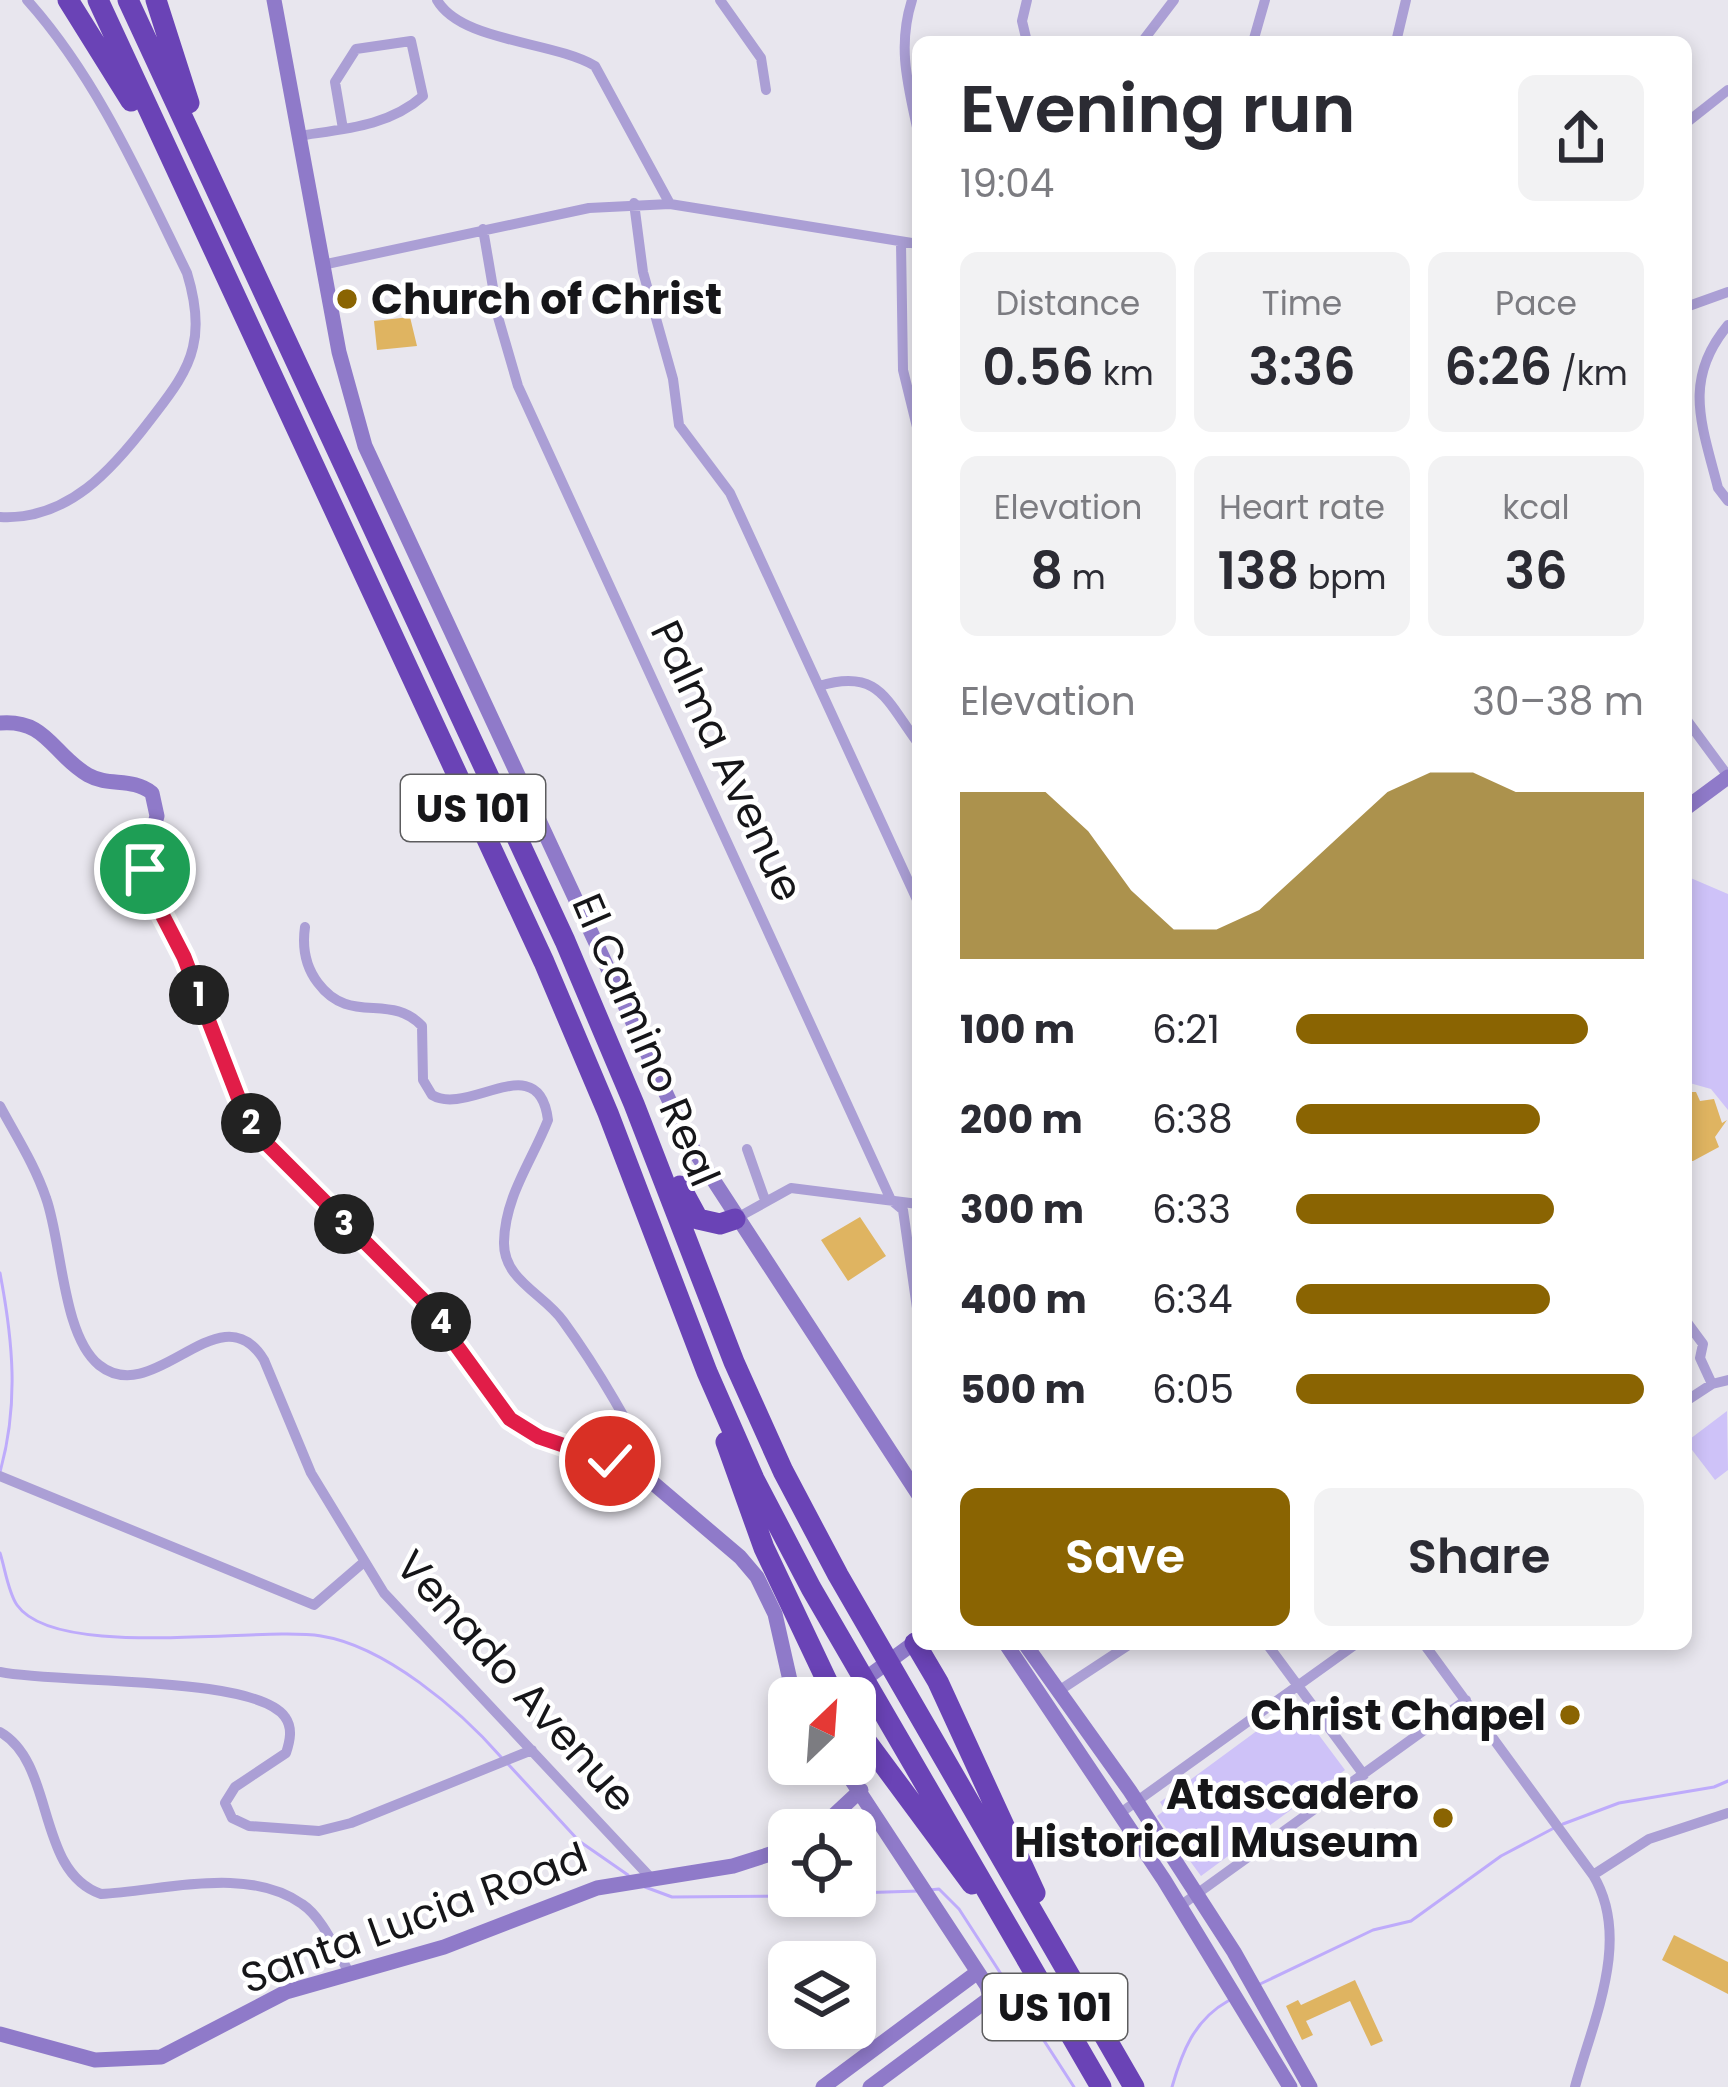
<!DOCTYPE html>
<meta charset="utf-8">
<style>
body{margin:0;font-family:Poppins,sans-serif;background:#f2f2f3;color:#2b2b33;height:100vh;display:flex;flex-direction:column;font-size:45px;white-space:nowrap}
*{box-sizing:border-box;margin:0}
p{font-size:39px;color:#7c7c81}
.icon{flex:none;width:66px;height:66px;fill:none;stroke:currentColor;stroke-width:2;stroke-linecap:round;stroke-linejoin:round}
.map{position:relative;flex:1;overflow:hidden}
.panel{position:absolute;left:912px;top:36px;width:780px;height:1614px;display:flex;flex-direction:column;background:#fff;border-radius:18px;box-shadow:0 6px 18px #0003}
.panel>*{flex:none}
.needle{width:78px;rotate:25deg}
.controls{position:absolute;left:768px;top:1677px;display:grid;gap:24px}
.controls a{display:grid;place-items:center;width:108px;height:108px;border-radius:18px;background:#fff;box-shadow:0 6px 18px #0003;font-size:60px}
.pin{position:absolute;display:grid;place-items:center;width:102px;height:102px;color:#fff;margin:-51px;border:6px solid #fff;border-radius:50%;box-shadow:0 3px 12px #0007}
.km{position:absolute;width:60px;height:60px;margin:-30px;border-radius:50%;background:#222;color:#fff;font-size:33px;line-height:60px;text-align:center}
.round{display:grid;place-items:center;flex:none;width:126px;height:126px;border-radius:18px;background:#f2f2f3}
.headline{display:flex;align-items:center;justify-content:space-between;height:204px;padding:0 48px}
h1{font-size:66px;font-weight:600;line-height:90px}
.figures{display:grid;grid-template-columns:repeat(3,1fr);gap:18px;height:204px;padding:12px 48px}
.figures div{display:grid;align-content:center;border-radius:18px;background:#f2f2f3;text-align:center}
.figures b{font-size:51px;font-weight:600}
.figures small{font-size:33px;font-weight:400}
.figures p{font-size:33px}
.chart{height:336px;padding:24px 48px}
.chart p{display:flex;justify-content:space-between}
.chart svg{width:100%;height:216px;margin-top:12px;fill:#8a6402;opacity:.7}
.button{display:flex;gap:24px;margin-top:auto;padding:24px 48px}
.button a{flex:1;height:138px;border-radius:18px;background:#8a6402;color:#fff;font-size:48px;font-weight:600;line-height:138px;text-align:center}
.button a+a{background:#f2f2f3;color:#2b2b33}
ul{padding:0 48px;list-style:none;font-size:39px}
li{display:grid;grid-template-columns:192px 144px 1fr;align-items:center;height:90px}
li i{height:30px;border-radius:15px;background:#8a6402}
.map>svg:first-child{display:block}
</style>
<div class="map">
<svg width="1728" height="2087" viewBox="0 0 1728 2087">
<rect width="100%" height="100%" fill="#e8e6ee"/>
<path fill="#cec2f8" d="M 1686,876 L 1728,894 L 1728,1110 L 1711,1089 L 1686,1082 Z
M 1727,1411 L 1728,1470 L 1715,1480 L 1686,1442 Z
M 1295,1703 L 1345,1770 L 1201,1876 L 1157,1816 L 1165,1810 L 1160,1802 Z"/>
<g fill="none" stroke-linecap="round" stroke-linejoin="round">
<path stroke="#beabfb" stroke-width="3" d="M 0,1273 C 13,1341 19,1404 0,1472
M 0,1553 C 5,1568 8,1592 17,1605 C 56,1661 259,1626 321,1636 C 385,1646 460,1710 501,1757
M 508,1764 L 579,1841 L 628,1875
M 1563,1824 L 1619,1803 L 1714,1787 L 1728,1781
M 645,1887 L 672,1897 L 800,1896
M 929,1890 L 939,1889 L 959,1909 L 1074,2087
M 855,1893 L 919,1891
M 1258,1985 L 1373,1930 L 1411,1921 L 1501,1856 L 1554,1828
M 1172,2087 C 1182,2052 1194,2020 1228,2001"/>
</g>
<path fill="#dfb461" d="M 410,317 L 417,346 L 377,350 L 374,321 Z
M 1686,1092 L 1696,1092 L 1700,1101 L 1714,1099 L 1722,1123 L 1727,1120 L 1715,1137 L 1719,1147 L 1693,1161 L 1686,1161 Z
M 860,1217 L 886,1256 L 848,1281 L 821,1240 Z
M 1674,1935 L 1728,1962 L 1728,1994 L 1662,1960 Z
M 1355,1980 L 1383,2041 L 1371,2046 L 1350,2001 L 1306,2021 L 1313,2035 L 1302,2040 L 1286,2006 L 1298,2000 L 1301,2005 Z"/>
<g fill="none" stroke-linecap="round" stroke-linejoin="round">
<path stroke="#ab9fd5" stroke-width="10" d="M 437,0 C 461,42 553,41 595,66 L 670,204
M 720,0 L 761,58 L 766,90
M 912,0 C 897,47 908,85 918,132
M 1027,42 L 1022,21 L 1027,0
M 1142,42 L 1174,0
M 1253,42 L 1265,0
M 1396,42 L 1406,0
M 1686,123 L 1728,90
M 298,136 C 342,129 388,127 423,96 L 411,41 L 356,49 L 335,82 L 343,129
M 634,203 L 643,272 L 673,379 L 679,425 L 730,493 L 918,902
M 483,229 L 498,317 L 518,386 L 891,1200 L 903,1210 L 918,1315
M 901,243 L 903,370 L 918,431
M 322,265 L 589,208 L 670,204 L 918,244
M 1686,307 L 1728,292
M 1728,325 C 1682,380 1702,425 1718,488 L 1728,501
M 0,517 C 68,521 113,469 151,419 C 167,398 187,374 193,347 C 199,323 194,296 187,273 C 141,179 97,78 27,0
M 819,686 C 879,668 886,700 918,743
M 1686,719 L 1728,776
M 305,927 C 302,948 305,966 318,983 C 350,1026 390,992 422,1026 L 423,1080 L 432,1095 C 468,1117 539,1046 548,1120 C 532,1161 505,1196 504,1242 C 503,1280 544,1294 563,1321 C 590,1358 643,1441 653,1483
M 0,1106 C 16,1136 35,1165 46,1198 C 62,1242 62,1335 99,1365 C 155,1410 220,1288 264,1360 L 311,1473 L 384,1593 L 650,1877
M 747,1149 L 765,1200
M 735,1219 L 791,1188 L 918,1204
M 1686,1321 L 1703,1344 L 1700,1358 L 1712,1384
M 1686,1401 L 1712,1384 L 1728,1380
M 0,1476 L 314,1605 L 364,1562
M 1267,1644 L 1364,1775
M 1424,1644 L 1593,1875 C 1632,1939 1593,2020 1575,2087
M 0,1672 C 56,1684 256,1675 285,1717 C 293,1728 290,1741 286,1753 L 235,1787 L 225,1803 L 232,1818 L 249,1826 L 319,1831 L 351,1823 L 532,1750
M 1057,1692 L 1130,1644
M 0,1732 C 56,1764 35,1871 101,1894 C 163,1891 247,1865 302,1904 C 323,1918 336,1951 349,1972
M 1119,1814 L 1356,1644
M 1593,1875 L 1649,1839 L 1728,1813
M 1180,1906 L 1466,1700"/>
<path stroke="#8f7ac9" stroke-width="15" d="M 274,0 L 339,352 L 365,446 L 688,1141 L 918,1494
M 0,723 C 47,719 52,754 88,775 C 109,787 132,777 152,793 L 157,816 L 146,856 L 146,882 L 184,957 L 238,1097 L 260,1137 L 424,1301 L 510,1419 L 539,1437 L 610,1461 L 653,1483 L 740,1557 L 757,1577 L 775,1614 L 794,1698
M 1686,808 L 1728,777
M 1006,1644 L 1164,1880 L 1290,2087
M 1025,1644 L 1130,1791 L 1234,1952 L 1310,2087
M 839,1698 L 918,1640
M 841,1764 L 987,1986 L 990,1998 L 870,2087
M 818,1830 L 861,1790
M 0,2034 L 95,2060 L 161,2057 L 286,1992 L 444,1947 L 597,1888 L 733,1866 L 789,1848
M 823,2087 L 975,1974"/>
<path stroke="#6a43b6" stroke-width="21" d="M 68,0 L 131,101
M 98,0 L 544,962 L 608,1113 L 707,1372 L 754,1479 L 811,1588 L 1101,2087
M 128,0 L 565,941 L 634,1104 L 734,1362 L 783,1471 L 838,1575 L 1134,2087
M 156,0 L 189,103
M 680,1186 L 698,1219 L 720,1224 L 735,1219
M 726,1442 L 764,1548 L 835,1698
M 915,1643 L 938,1682 L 1035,1893
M 855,1726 L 972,1884"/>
</g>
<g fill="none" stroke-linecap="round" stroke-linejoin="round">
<defs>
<path id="route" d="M 145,869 L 151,893 L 184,957 L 238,1097 L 260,1137 L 424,1301 L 510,1419 L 539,1437 L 610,1461"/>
</defs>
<use href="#route" stroke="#fff" stroke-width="24"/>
<use href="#route" stroke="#e11d48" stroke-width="15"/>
</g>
<g fill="#8a6402" stroke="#fff" stroke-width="4.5">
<circle cx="347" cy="299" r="12"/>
<circle cx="1570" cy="1715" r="12"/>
<circle cx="1443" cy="1818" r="12"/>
</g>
<g text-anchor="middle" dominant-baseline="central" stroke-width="9" stroke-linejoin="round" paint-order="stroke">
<g fill="#fff" stroke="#5c5c5e" stroke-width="3">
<rect x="401" y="775" width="144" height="66" rx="9"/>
<rect x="983" y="1974" width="144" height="66" rx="9"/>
</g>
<g font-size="39" font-weight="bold" fill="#161619">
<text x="473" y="808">US 101</text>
<text x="1055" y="2007">US 101</text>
</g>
<g font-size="42" font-weight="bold" fill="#161619" stroke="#fff" text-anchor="end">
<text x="371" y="299" text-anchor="start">Church of Christ</text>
<text x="1546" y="1715">Christ Chapel</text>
<text x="1419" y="1794">Atascadero<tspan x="1419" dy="48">Historical Museum</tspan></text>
</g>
<g font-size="42" fill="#161619" stroke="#fff">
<text transform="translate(727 761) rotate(65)">Palma Avenue</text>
<text transform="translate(646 1040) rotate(67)">El Camino Real</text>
<text transform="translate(516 1681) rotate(48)">Venado Avenue</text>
<text transform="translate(414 1918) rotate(-20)">Santa Lucia Road</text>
</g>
</g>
</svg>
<div class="controls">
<a><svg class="needle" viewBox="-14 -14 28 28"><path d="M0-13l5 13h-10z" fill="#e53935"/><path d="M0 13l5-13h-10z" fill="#7c7c81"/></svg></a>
<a><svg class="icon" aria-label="locate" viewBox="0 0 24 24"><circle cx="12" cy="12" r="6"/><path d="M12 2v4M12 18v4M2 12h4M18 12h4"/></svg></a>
<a><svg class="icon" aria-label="layers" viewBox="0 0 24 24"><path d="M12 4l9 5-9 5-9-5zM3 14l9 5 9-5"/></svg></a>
</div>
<div class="pin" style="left:145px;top:869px;background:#1e9e55"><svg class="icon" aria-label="arrive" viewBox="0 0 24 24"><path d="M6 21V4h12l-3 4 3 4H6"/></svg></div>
<div class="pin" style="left:610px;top:1461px;background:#d93025"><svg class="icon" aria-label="check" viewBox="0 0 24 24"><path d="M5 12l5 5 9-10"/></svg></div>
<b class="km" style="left:199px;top:995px">1</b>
<b class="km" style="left:251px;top:1123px">2</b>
<b class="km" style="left:344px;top:1224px">3</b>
<b class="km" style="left:441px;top:1322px">4</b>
<section class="panel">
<div class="headline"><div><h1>Evening run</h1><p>19:04</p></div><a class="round"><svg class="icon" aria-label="share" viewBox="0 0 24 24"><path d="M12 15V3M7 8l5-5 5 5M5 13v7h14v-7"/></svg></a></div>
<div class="figures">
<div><p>Distance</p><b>0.56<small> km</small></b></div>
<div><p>Time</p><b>3:36</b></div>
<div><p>Pace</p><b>6:26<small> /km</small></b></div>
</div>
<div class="figures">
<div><p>Elevation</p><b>8<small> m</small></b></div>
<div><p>Heart rate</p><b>138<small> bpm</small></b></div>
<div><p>kcal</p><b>36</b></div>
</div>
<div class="chart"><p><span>Elevation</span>30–38 m</p>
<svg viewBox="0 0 160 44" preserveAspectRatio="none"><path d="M0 44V10L10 10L20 10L30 18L40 30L50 38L60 38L70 34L80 26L90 18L100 10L110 6L120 6L130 10L140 10L150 10L160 10V44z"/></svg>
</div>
<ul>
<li><b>100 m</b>6:21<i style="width:84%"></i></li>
<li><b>200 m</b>6:38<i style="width:70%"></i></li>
<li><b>300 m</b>6:33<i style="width:74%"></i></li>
<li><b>400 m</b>6:34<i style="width:73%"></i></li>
<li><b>500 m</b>6:05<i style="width:100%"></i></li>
</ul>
<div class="button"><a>Save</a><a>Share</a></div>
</section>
</div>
